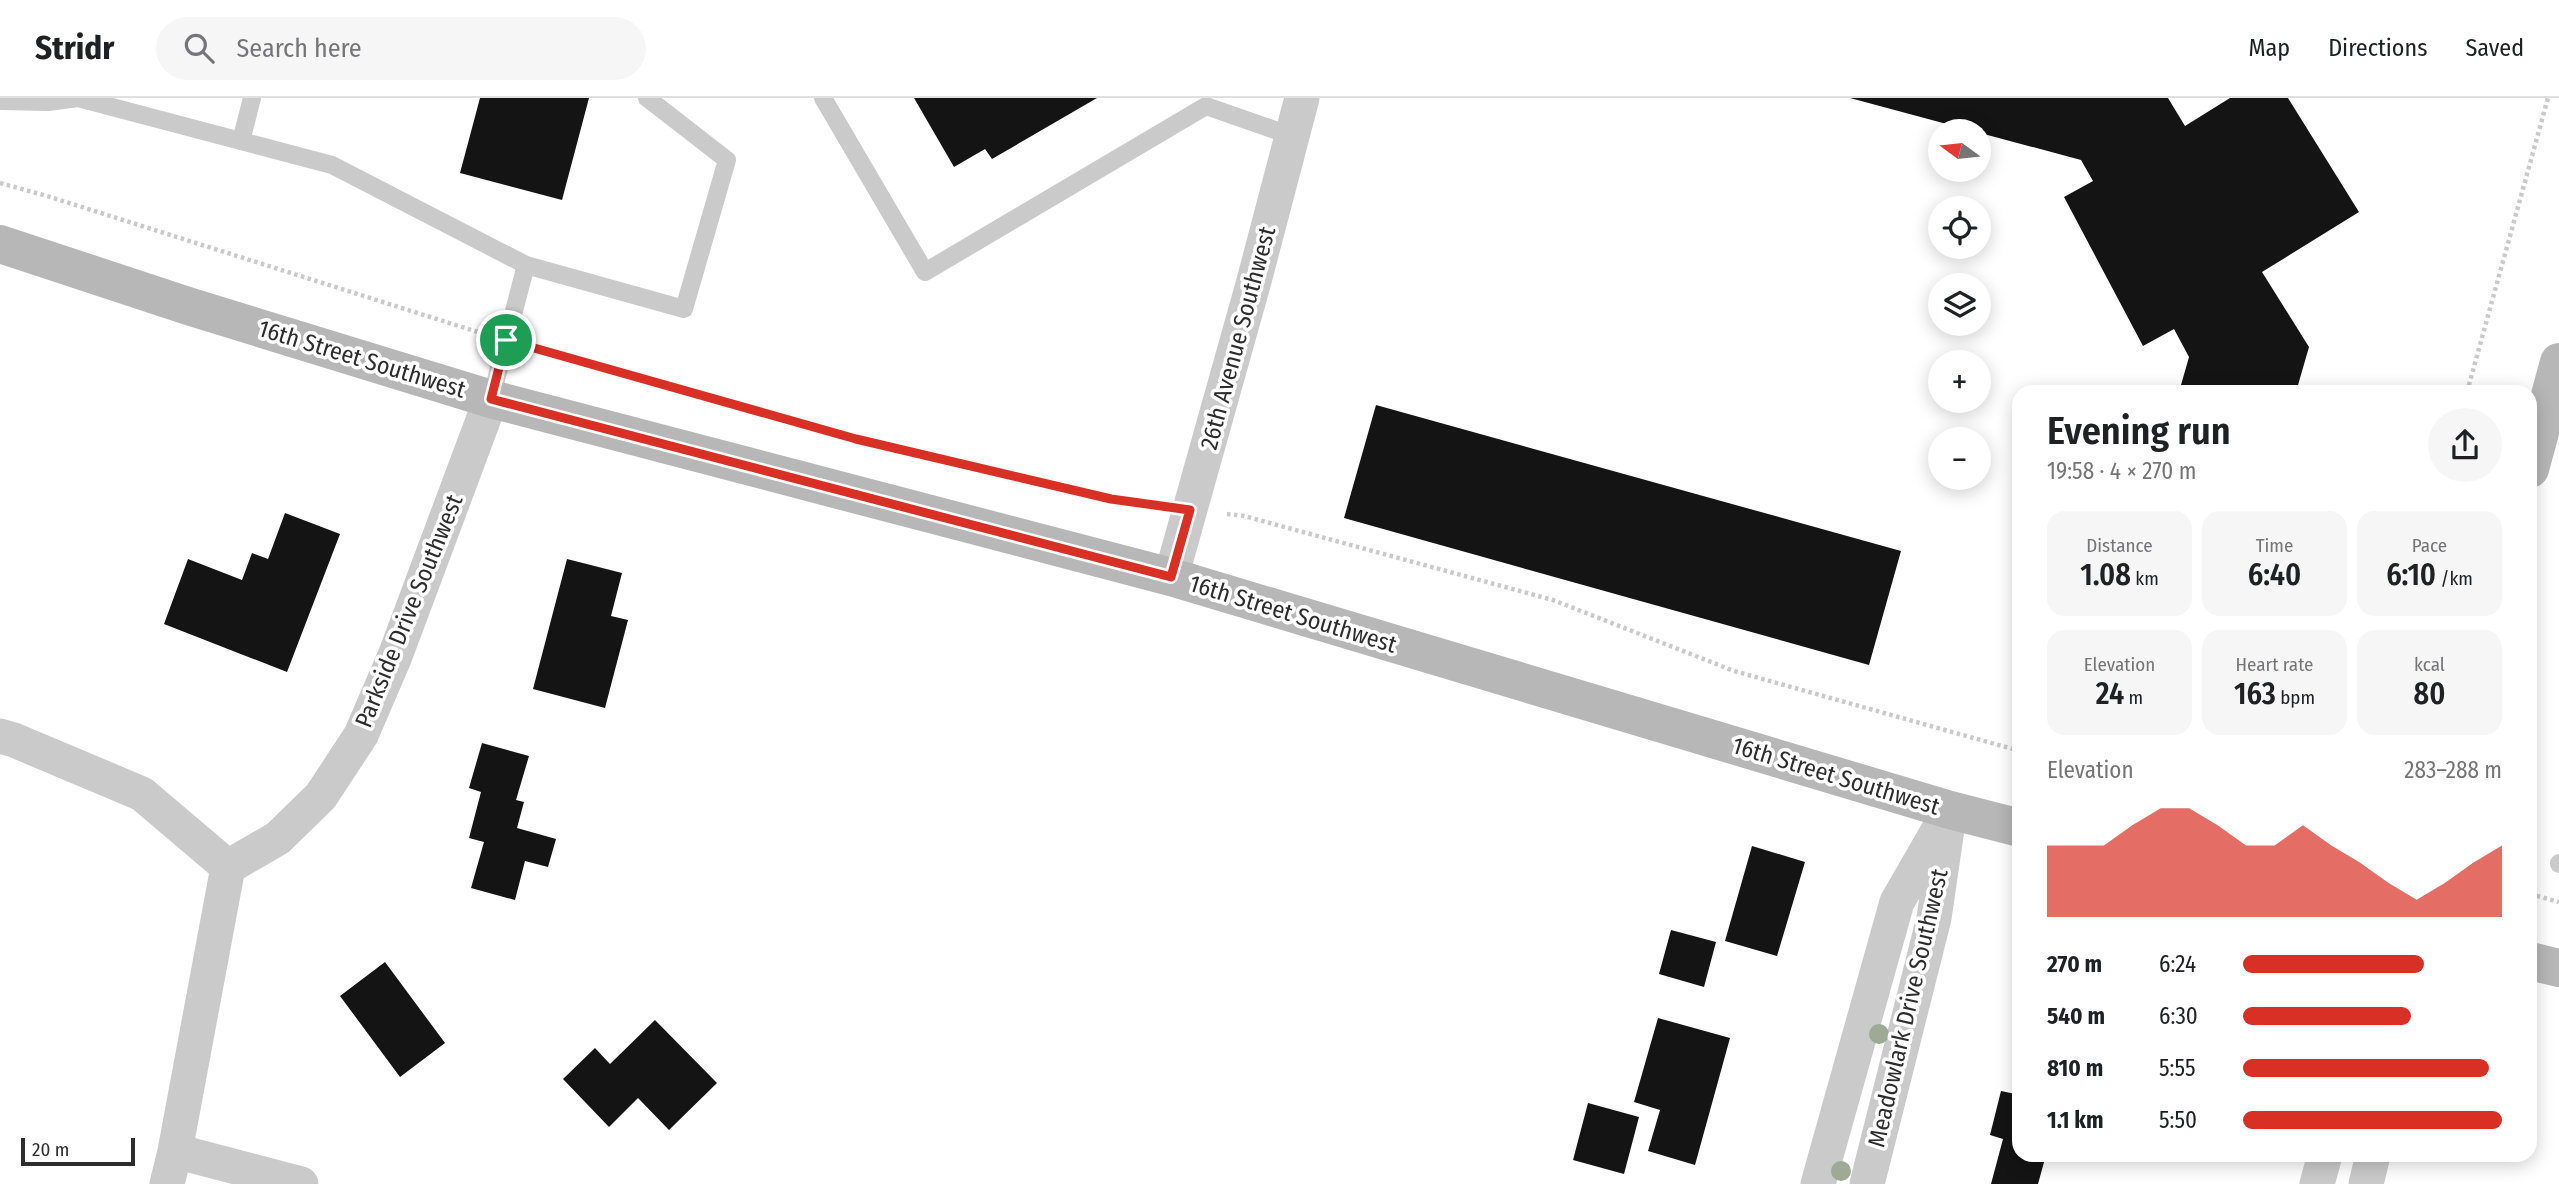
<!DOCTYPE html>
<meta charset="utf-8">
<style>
body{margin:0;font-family:"Fira Sans Condensed",sans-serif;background:#f6f6f6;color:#202124;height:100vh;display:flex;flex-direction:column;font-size:26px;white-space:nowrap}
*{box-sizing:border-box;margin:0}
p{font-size:23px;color:#757577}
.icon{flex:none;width:38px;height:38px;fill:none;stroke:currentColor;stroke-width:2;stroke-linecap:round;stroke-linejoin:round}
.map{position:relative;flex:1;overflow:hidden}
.side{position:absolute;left:2012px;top:287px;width:525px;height:777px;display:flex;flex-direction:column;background:#fff;border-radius:21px;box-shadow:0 4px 18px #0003}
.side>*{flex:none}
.needle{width:46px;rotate:285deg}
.buttons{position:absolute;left:1928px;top:21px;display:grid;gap:14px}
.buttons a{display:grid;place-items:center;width:63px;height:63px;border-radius:50%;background:#fff;box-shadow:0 4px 18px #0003;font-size:35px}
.scale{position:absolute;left:21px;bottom:18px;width:114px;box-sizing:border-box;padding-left:7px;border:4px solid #2d2d2d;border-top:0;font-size:19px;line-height:24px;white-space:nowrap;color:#2d2d2d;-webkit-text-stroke:5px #fff;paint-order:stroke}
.pin{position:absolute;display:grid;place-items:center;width:60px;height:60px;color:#fff;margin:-30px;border:4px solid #fff;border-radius:50%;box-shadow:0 2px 7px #0007}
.round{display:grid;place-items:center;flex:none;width:74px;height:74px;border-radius:37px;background:#f6f6f6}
.summary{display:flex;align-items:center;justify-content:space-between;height:119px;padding:0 35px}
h1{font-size:38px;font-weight:600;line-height:52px}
.figures{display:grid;grid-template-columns:repeat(3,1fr);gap:10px;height:119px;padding:7px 35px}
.figures div{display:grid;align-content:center;border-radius:18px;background:#f6f6f6;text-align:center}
.figures b{font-size:30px;font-weight:600}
.figures small{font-size:19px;font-weight:400}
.figures p{font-size:19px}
.chart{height:196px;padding:14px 35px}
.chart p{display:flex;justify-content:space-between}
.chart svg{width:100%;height:126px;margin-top:7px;fill:#d93025;opacity:.7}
ul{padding:0 35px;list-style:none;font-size:23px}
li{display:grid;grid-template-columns:112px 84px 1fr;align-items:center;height:52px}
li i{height:18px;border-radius:9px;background:#d93025}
header{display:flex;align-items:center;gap:42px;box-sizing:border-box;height:98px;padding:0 35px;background:#fff;border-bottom:2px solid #e0e0e0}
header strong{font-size:33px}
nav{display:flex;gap:38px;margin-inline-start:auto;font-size:24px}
.search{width:490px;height:63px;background:#f6f6f6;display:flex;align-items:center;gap:18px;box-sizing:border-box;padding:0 24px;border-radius:38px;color:#757577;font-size:26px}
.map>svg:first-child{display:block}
</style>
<header>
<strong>Stridr</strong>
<div class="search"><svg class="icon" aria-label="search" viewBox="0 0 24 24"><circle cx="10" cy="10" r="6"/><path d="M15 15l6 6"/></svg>Search here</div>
<nav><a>Map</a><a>Directions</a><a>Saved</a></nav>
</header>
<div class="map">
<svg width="2559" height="1086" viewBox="0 0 2559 1086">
<rect width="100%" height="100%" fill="#fff"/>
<path fill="#141414" d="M 480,0 L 589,0 L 562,102 L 460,75 Z
M 914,0 L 1097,0 L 992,61 L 985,51 L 954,69 Z
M 1850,0 L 2168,0 L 2185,28 L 2230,0 L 2288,0 L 2359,114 L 2262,174 L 2309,249 L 2296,294 L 2179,294 L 2189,259 L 2174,231 L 2143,248 L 2064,99 L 2093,83 L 2081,62 Z
M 1376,307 L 1901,453 L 1869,567 L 1344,420 Z
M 285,415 L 340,436 L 287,574 L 164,526 L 188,461 L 242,482 L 252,455 L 268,461 Z
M 567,461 L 622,475 L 611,518 L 628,522 L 605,610 L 533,591 Z
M 482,645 L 529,658 L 516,702 L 524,704 L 517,730 L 556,741 L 548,769 L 525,763 L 515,802 L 471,790 L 484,744 L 469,740 L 481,694 L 469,690 Z
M 1752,748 L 1805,764 L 1777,858 L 1725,843 Z
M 1671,832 L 1716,844 L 1704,889 L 1659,876 Z
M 385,864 L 445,945 L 400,979 L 340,898 Z
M 1658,920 L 1730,940 L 1695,1067 L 1648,1053 L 1660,1012 L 1634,1004 Z
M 655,922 L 717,985 L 669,1032 L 638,1000 L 609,1029 L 563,981 L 595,950 L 610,966 Z
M 2001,993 L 2020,997 L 2020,1057 L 2046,1057 L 2038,1086 L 1991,1086 L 2003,1041 L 1990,1037 Z
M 1588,1005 L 1639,1019 L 1624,1076 L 1573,1062 Z"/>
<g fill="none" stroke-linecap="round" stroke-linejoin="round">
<path stroke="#cacaca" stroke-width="4.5" stroke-dasharray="3.5 3.5" stroke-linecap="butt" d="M 0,85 L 47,98 L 481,235
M 533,251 L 856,341 L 1111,401 L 1155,407
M 2467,294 L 2548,0
M 1227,416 L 1244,418 L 1553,502 L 1734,573 L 2020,653
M 2530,796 L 2559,804"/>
<path stroke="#cacaca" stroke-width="18" d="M 823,0 L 925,174 L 1206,8 L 1292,38
M 0,3 L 48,4 L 78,0 L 332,67 L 526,167 L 684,211 L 727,62 L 647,0
M 241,43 L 252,0
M 491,301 L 526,167
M 2559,765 L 2559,766"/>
<path stroke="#cacaca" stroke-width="35" d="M 1171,479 L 1254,183 L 1302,0
M 0,638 L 14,642 L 142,696 L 228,769
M 175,1053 L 301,1086
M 167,1086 L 175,1053 L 228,769 L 278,740 L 321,698 L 361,637 L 395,558 L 491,301
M 1818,1086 L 1897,804 L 1950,712
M 1867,1086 L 1934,820 L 1947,731
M 2317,1086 L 2325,1057
M 2366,1086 L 2373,1057"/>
<path stroke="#b7b7b7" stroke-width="38" d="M 0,146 L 188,208 L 491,301 L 1171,479 L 1950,712 L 2020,730
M 2530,371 L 2559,264
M 2530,863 L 2559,870"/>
</g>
<g fill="#9ea996">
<circle cx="1879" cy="936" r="10"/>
<circle cx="1841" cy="1073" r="10"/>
</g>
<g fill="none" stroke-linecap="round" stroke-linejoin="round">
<defs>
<path id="route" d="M 506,242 L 856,341 L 1111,401 L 1190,412 L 1171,479 L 491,301 Z"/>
</defs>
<use href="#route" stroke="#fff" stroke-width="14"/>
<use href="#route" stroke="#d93025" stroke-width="9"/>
</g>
<g text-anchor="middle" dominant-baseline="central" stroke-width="7" stroke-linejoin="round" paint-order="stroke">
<g font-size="24" fill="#2d2d2d" stroke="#fff">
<text transform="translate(1238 240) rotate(-75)">26th Avenue Southwest</text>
<text transform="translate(362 261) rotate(17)">16th Street Southwest</text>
<text transform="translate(409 513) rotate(-68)">Parkside Drive Southwest</text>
<text transform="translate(1293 516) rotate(17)">16th Street Southwest</text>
<text transform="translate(1836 678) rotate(17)">16th Street Southwest</text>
<text transform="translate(1908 910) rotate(-77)">Meadowlark Drive Southwest</text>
</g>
</g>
</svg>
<div class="buttons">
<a><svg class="needle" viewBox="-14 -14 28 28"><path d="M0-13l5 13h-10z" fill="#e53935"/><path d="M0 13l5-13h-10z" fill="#757577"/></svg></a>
<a><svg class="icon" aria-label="locate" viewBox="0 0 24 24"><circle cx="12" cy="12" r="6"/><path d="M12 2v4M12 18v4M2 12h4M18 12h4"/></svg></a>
<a><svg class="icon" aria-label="layers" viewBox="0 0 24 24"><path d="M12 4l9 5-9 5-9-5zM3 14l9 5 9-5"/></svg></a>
<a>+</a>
<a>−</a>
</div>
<div class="scale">20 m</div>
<div class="pin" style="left:506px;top:242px;background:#1e9e55"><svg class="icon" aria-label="arrive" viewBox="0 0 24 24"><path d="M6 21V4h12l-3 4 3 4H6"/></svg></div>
<section class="side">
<div class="summary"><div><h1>Evening run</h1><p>19:58 · 4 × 270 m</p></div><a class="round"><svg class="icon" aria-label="share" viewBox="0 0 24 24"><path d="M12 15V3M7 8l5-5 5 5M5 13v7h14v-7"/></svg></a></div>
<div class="figures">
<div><p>Distance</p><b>1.08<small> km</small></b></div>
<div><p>Time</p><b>6:40</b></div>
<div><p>Pace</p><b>6:10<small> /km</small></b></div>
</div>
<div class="figures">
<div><p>Elevation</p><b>24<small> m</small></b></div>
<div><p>Heart rate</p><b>163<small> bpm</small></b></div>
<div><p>kcal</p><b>80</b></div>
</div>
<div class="chart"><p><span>Elevation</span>283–288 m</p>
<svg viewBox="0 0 160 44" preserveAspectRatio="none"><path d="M0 44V19L10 19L20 19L30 12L40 6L50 6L60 12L70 19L80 19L90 12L100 19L110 25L120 32L130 38L140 32L150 25L160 19V44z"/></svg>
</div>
<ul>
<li><b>270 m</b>6:24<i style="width:70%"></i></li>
<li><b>540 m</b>6:30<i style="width:65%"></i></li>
<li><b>810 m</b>5:55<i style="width:95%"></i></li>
<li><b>1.1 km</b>5:50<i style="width:100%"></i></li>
</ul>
</section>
</div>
